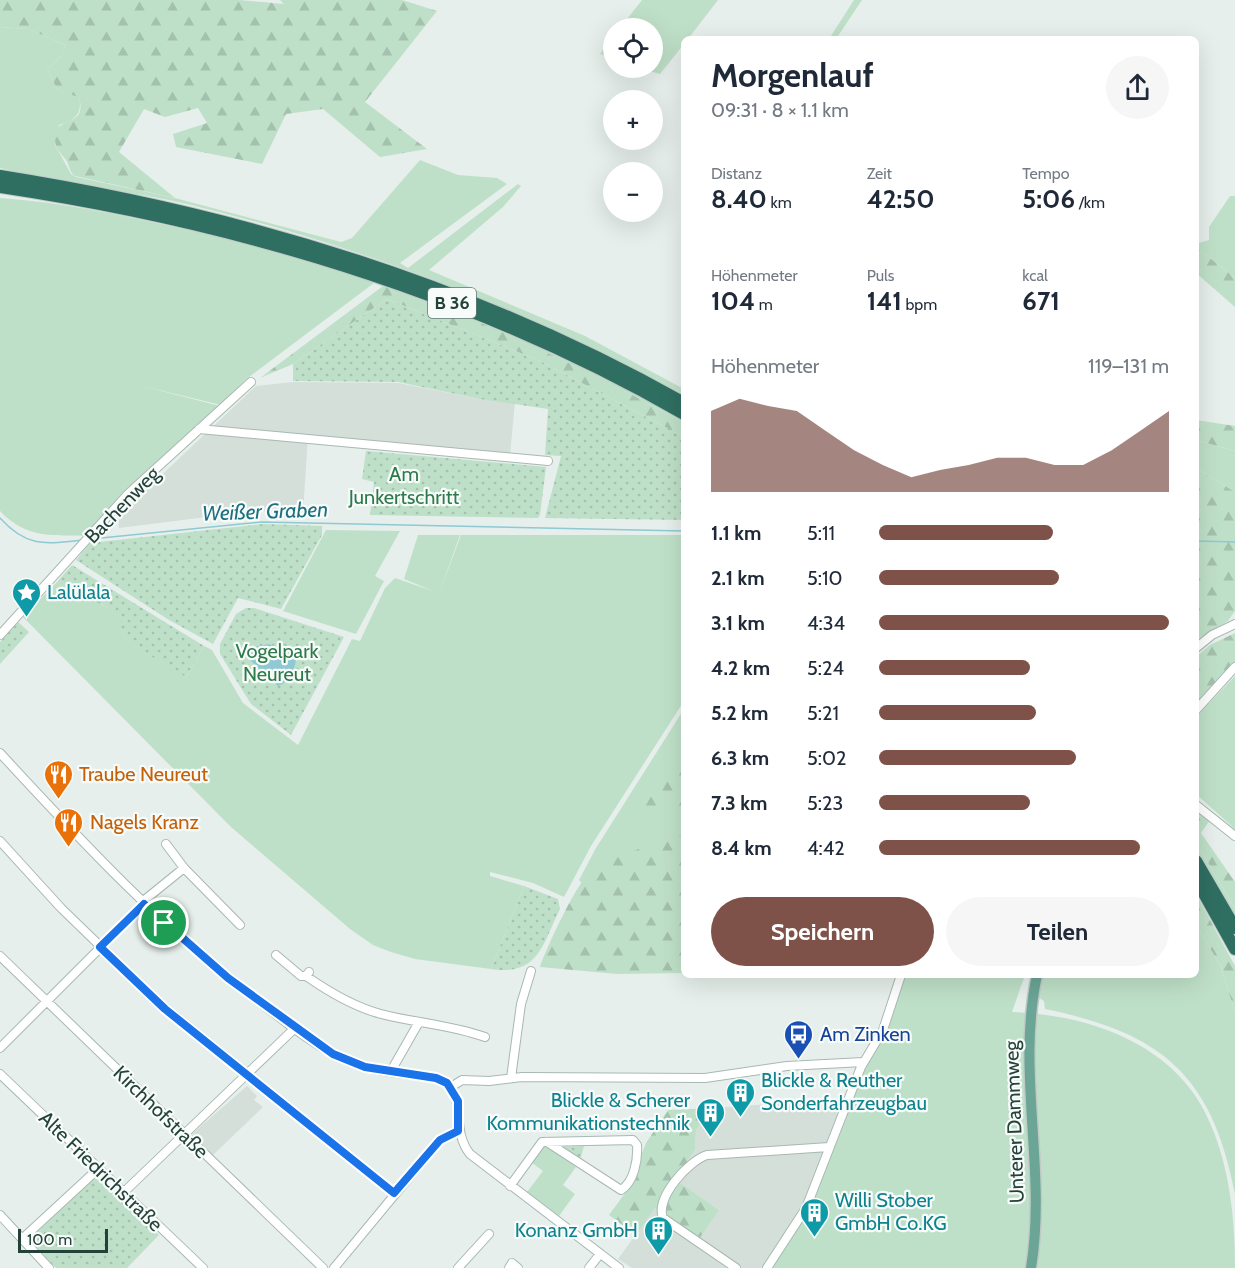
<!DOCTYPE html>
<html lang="de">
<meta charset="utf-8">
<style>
body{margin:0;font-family:Cabin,sans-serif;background:#f6f6f7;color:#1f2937;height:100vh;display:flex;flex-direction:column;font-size:22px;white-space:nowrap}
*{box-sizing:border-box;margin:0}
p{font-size:20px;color:#747a83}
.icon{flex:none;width:33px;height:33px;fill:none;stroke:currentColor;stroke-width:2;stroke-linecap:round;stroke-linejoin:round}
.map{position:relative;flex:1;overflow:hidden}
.sheet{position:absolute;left:681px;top:36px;width:518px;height:942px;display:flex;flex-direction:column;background:#fff;border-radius:9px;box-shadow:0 6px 24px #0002}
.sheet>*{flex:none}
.tools{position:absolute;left:603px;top:18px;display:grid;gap:12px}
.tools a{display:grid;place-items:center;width:60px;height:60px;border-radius:50%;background:#fff;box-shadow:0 6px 24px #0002;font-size:30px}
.scale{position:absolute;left:18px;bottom:15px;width:90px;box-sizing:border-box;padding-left:6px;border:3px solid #24423a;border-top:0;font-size:16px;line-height:21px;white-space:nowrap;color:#24423a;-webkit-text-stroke:4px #f7fbf9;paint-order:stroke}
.pin{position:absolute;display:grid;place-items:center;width:51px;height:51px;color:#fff;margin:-26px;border:3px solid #fff;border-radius:50%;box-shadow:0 2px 6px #0007}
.round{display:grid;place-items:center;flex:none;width:63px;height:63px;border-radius:32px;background:#f6f6f7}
.head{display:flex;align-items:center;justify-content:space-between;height:102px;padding:0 30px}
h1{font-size:33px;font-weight:800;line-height:45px}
.stats{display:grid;grid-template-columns:repeat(3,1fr);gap:9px;height:102px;padding:6px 30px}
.stats div{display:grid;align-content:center}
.stats b{font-size:26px;font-weight:800}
.stats small{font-size:16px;font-weight:400}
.stats p{font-size:16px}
.chart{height:168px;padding:12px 30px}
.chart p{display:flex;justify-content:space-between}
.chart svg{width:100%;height:108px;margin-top:6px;fill:#7f5249;opacity:.7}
.cta{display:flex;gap:12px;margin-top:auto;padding:12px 30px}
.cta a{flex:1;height:69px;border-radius:36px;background:#7f5249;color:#fff;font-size:24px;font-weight:800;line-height:69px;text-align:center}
.cta a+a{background:#f6f6f7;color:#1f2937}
ul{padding:0 30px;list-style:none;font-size:20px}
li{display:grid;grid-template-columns:96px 72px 1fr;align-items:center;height:45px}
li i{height:15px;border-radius:8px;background:#7f5249}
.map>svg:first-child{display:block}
</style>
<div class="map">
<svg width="1235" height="1268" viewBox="0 0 1235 1268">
<defs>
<pattern id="forest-firs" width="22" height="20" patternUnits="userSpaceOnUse" patternTransform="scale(1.5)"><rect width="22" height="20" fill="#bfe0c8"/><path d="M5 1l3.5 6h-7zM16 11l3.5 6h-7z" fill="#a4c1ad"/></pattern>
<pattern id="park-dots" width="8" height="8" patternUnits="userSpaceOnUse" patternTransform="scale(1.5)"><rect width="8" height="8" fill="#bfe0c8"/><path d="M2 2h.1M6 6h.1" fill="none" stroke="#a4c1ad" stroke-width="1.8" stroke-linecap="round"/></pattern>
</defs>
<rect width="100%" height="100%" fill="#e6efeb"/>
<path fill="#d4dfda" d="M 293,382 L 398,383 L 480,399 L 515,402 L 510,455 L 308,436 L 303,513 L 254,511 L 119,528 L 118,516 L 256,386 Z
M 247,1086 L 257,1096 L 254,1100 L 263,1107 L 213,1155 L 192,1134 Z
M 832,1100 L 846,1107 L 887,1268 L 632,1268 L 618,1259 L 655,1208 L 719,1210 L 675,1179 L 695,1150 L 696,1130 L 713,1108 Z"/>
<path fill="#bfe0c8" d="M 642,0 L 718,0 L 688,39 L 684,39 L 684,44 L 660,74 L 639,68 L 652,68 L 652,28 L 620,28 Z
M 854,0 L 862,0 L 836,39 L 829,39 Z
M 0,27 L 28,29 L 65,45 L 62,55 L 47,69 L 58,91 L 79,96 C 83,114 75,120 59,125 L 55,145 L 71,174 L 76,177 L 175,198 L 341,242 L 352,238 L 420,160 L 458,175 L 497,178 L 507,184 L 400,263 L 408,268 L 518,184 L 521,186 L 503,207 L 429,270 L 585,336 L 684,389 L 684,396 C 529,310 364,247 191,205 C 128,190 63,184 0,168 Z
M 613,36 L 613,59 L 600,54 Z
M 1230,196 L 1235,196 L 1235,278 L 1196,247 L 1199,243 L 1209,240 L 1209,227 Z
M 0,198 C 61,202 120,215 180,228 C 358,266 524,333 684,420 L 684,423 C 585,368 480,325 374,283 L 245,380 L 221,405 L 138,385 L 220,406 L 88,536 C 53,535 26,539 0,511 Z
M 1196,440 L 1235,451 L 1235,492 L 1196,468 Z
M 326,530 L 400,531 L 375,576 L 384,581 L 356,634 L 283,611 Z
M 418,535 L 460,535 L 439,594 L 461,535 L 684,535 L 684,701 L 591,846 L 564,897 L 533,883 L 490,872 L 490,876 L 524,886 L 491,969 L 415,959 L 391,952 L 373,945 L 350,929 L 231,827 L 23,617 L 57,582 L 71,595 L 74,591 C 84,598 93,599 103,605 C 134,623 160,653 186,677 L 204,646 L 212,650 L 243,703 L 298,745 L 352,639 L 360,641 L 385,588 L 395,578 L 433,591 L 404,579 Z
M 1235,676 L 1235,829 L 1196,794 L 1196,717 Z
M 684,709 L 684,835 L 678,836 L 602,866 L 582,883 L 579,880 L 596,848 Z
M 1196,842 L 1235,909 L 1235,916 L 1196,850 Z
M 1196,924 L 1221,967 L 1235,1013 L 1235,1194 C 1212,1075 1162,1033 1045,1009 L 1044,1001 L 1038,997 L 1043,975 L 1196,975 Z
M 904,975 L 1025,975 L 1012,1012 C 1081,1014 1160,1039 1198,1100 C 1228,1149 1235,1212 1235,1268 L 770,1268 L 803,1218 Z
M 547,1146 L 576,1167 L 563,1185 L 575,1194 L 559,1216 L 527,1192 L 543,1171 L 531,1162 L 542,1147 Z"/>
<path fill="url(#forest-firs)" d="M 0,0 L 240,0 L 284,4 L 280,0 L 402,0 L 437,11 L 365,102 L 427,149 L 380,157 L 323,109 L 286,114 L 262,164 L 176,147 L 173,134 L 207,123 L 198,108 L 165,117 L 144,109 L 119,152 L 175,198 L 75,176 C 69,172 70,166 66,160 C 55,146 55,149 55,130 C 67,117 86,123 79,97 L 58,91 L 47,69 L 62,55 L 65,45 L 28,29 L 0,27 Z
M 1196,247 L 1235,278 L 1235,307 L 1196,273 Z
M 383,286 C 484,320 591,371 684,423 L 684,437 L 540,361 L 387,299 L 293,364 L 260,378 Z
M 1196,420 L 1235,426 L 1235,451 L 1196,440 Z
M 1196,468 L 1235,492 L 1235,611 L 1228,621 L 1196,640 Z
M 1235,633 L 1235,663 L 1196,703 L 1196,657 L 1210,645 Z
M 684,768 L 684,808 L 646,815 L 638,813 L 635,800 L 642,795 L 650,778 Z
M 1196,809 L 1210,820 L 1201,833 L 1235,882 L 1235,909 L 1196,842 Z
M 678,835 L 684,835 L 684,973 L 617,974 L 540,967 C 545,951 574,889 586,877 C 605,858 652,845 678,835 Z
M 1196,894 L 1235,966 L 1235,1013 L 1221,967 L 1196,924 Z
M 713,1108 L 696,1130 L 695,1150 L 675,1179 L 719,1210 L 699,1239 L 655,1208 L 636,1235 L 609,1215 L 628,1189 L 646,1143 L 668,1110 Z"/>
<path fill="url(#park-dots)" d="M 387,299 L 540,361 L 684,437 L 684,520 L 545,518 L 561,456 L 545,455 L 548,409 L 480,399 L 398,382 L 293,381 L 293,364 Z
M 366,451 L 546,467 L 540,515 L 538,518 L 370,515 L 374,482 L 362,479 Z
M 263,524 L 322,526 L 322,535 L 281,609 L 238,598 L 213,644 L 169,620 L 76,560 L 90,543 Z
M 72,565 L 204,646 L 186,677 L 136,647 L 119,627 L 126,621 L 102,604 L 87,600 L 74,591 L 71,595 L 57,582 Z
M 246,608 L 254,608 L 344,637 L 291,735 L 251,704 L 220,654 L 220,644 L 236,614 Z
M 18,622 L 29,632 L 0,664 L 0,642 Z
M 524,886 L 558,899 L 560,909 C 542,945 539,976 491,969 Z
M 584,1146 L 580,1160 L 561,1149 L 562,1147 Z
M 97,1175 L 159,1235 L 127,1268 L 56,1268 L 30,1239 Z"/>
<path fill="#8ec9d4" d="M 269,644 L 296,658 C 296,668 288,683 278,686 L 250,660 L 246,652 L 249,648 Z"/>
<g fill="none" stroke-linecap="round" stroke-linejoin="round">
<path stroke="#8ec9d4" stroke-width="1.5" d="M 0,518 C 27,548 45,544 83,540
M 91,539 L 262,522 L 684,531
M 1196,541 L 1235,542"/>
<defs>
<path id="minor" d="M 199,429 L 548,461
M 0,635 L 128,494 L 251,382
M 1196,648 L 1212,635 L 1235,624
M 1196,710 L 1235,667
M 0,753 C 82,842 163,929 260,1002 C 288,1024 318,1049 351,1062 C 377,1073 409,1074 436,1078 C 471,1089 448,1127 470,1154 L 619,1268
M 1196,805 L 1235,836
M 0,841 L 61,908 L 159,1003 L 395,1193
M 184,868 L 240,925
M 142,902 L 184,868 L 166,844
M 276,955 L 301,976 L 306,976
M 0,956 L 323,1268
M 309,972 L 306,976 C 329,992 354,1007 381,1014 C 416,1023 451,1025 485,1037
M 0,1048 L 144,904
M 391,1071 L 419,1022
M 0,1074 L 203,1268
M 511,1078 L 521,1004 L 531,971
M 451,1087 L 462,1080 L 489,1081 L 522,1077 L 705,1078 L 787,1066 L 863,1062
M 510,1186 L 542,1142 L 633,1140 L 637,1145 C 638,1160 634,1182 621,1190 L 547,1142
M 124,1192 L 295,1028
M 0,1215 L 49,1268
M 22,1239 L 99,1168
M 334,1268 L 440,1140 L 458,1131
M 458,1268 L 489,1234
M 509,1268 L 512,1263 L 518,1268
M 589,1268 L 600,1254
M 736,1268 L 663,1218 C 655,1198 688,1161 707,1155 L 829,1147
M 767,1268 L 806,1208 L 861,1067 L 883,1030 L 901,975"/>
<path id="major" d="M 1031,1268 C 1047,1170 1016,1073 1037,975"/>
<path id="highway" d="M 0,176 C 240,214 471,283 684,403
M 0,187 C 240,223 473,293 684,414
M 1196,861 L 1235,928
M 1196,879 L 1235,949"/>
</defs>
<use href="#minor" stroke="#a8b8b2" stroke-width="10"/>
<use href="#major" stroke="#c2cac8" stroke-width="13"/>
<use href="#highway" stroke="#c2cac8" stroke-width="14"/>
<use href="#minor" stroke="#fff" stroke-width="8"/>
<use href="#major" stroke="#6aa596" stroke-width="10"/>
<use href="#highway" stroke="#2f6f62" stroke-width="12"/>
</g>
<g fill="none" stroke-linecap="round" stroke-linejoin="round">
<defs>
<path id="route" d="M 144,904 L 228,978 L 333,1054 L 365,1067 L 436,1078 L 447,1083 L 458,1101 L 458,1131 L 440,1140 L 394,1193 L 165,1009 L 100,947 Z"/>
</defs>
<use href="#route" stroke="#fff" stroke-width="12"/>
<use href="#route" stroke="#1a73e8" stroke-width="8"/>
</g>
<defs>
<symbol id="sight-pin" viewBox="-11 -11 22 30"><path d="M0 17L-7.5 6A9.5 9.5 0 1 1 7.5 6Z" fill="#0f9aa8" stroke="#f7fbf9"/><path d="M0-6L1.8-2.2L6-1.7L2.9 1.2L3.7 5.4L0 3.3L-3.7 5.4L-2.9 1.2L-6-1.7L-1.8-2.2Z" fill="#fff"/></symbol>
<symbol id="restaurant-pin" viewBox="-11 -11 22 30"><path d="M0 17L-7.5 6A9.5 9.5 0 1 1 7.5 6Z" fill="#e8710a" stroke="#f7fbf9"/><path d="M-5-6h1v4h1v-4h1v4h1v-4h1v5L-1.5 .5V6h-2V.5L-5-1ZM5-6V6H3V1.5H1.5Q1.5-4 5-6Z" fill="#fff"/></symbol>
<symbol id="bus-pin" viewBox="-11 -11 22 30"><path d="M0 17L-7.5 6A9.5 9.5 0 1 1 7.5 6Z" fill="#1a4fb4" stroke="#f7fbf9"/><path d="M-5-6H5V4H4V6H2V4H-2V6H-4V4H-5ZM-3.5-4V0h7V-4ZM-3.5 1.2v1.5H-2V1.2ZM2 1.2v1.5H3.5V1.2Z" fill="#fff"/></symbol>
<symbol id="building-pin" viewBox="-11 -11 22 30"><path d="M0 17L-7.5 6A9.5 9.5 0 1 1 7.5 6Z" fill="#0f9aa8" stroke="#f7fbf9"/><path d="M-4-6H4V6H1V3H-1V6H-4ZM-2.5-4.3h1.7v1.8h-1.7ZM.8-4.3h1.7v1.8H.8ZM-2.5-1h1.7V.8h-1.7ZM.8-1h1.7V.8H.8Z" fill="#fff"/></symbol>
</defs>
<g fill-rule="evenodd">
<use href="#sight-pin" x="10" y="576" width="33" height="45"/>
<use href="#restaurant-pin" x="42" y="758" width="33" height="45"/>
<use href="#restaurant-pin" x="52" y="806" width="33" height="45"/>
<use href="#bus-pin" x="782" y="1018" width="33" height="45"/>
<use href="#building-pin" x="724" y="1076" width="33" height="45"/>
<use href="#building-pin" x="694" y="1096" width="33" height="45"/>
<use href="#building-pin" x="798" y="1196" width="33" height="45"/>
<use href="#building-pin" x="642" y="1214" width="33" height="45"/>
</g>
<g text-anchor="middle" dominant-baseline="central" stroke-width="4.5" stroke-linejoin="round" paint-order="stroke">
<rect fill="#f7fbf9" stroke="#637a73" stroke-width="1.5" x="428" y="288" width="48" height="30" rx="4.5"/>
<g font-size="18" font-weight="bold" fill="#24423a">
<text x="452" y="303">B 36</text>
</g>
<g font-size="20" fill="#2d7a4b" stroke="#f7fbf9">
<text x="404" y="474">Am<tspan x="404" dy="23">Junkertschritt</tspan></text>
<text x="277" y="651">Vogelpark<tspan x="277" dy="23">Neureut</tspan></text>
</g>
<g font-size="20" fill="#24423a" stroke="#f7fbf9">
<text transform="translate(122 505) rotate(-46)">Bachenweg</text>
<text transform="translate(161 1112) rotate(44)">Kirchhofstraße</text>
<text transform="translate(1014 1122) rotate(-92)">Unterer Dammweg</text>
<text transform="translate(101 1171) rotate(44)">Alte Friedrichstraße</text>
</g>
<g font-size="20" fill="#0d838f" stroke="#f7fbf9" text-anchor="start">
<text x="47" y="592">Lalülala</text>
<text x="761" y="1080">Blickle &amp; Reuther<tspan x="761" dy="23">Sonderfahrzeugbau</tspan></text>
<text x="690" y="1100" text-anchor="end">Blickle &amp; Scherer<tspan x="690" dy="23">Kommunikationstechnik</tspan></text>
<text x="835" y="1200">Willi Stober<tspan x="835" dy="23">GmbH Co.KG</tspan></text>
<text x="638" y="1230" text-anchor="end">Konanz GmbH</text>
</g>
<g font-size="20" fill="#c56008" stroke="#f7fbf9" text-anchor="start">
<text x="79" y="774">Traube Neureut</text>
<text x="90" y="822">Nagels Kranz</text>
</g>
<g font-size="20" fill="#164399" stroke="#f7fbf9" text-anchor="start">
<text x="820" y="1034">Am Zinken</text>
</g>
<g font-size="21" font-style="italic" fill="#1c6f80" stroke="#f7fbf9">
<text transform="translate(265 511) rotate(-2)">Weißer Graben</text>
</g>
</g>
</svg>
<div class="tools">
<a><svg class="icon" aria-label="locate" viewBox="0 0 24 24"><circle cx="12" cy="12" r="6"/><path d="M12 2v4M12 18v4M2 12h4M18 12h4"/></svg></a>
<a>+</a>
<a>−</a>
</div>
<div class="scale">100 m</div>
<div class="pin" style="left:164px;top:923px;background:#1e9e55"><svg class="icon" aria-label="arrive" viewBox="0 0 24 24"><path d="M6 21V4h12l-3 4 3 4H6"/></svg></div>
<section class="sheet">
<div class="head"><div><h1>Morgenlauf</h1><p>09:31 · 8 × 1.1 km</p></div><a class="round"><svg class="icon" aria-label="share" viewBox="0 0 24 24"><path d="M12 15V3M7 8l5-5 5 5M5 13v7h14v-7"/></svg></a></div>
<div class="stats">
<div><p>Distanz</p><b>8.40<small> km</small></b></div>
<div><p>Zeit</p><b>42:50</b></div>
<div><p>Tempo</p><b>5:06<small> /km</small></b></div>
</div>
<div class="stats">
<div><p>Höhenmeter</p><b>104<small> m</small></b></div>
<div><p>Puls</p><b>141<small> bpm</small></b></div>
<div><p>kcal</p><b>671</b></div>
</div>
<div class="chart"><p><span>Höhenmeter</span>119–131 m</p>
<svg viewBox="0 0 160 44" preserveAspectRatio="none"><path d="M0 44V11L10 6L20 9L30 11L40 19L50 27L60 33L70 38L80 35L90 33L100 30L110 30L120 33L130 33L140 27L150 19L160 11V44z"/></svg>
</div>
<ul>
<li><b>1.1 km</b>5:11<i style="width:60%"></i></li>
<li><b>2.1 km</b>5:10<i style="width:62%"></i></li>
<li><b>3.1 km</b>4:34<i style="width:100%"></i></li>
<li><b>4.2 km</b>5:24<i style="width:52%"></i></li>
<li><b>5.2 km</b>5:21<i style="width:54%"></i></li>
<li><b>6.3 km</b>5:02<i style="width:68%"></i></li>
<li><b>7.3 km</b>5:23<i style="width:52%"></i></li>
<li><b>8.4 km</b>4:42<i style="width:90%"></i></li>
</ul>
<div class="cta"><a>Speichern</a><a>Teilen</a></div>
</section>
</div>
